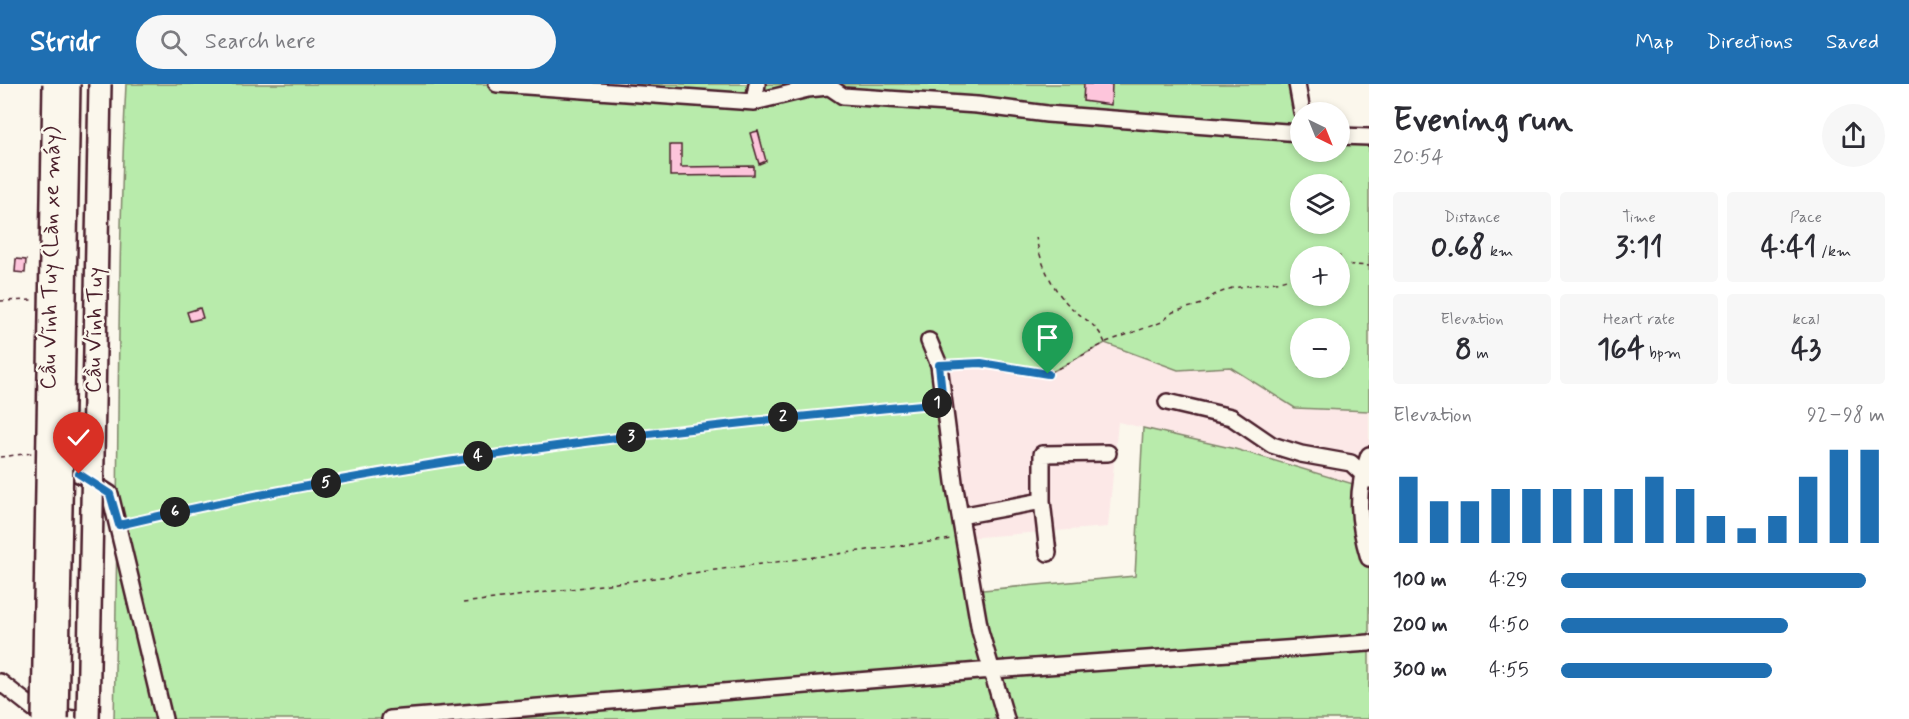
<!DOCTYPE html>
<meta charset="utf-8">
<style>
body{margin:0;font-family:Mynerve,sans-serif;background:#f7f7f7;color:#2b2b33;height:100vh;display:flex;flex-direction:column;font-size:22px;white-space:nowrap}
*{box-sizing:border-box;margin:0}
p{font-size:20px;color:#7c7c81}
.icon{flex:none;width:33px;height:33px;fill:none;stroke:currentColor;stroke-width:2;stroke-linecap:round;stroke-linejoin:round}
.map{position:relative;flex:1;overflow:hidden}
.panel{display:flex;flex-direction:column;background:#fff;width:540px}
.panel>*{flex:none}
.needle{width:39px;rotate:137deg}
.buttons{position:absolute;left:1290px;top:18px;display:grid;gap:12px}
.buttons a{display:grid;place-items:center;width:60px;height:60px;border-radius:50%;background:#fff;box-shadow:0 3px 9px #0003;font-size:30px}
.pin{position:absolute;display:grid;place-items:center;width:51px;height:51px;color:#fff;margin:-62px -26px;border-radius:50% 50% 50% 0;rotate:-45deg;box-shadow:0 0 6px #0007}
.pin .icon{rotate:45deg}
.km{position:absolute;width:30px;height:30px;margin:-15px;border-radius:50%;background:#222;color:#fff;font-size:16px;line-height:30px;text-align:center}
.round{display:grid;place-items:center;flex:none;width:63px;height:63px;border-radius:32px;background:#f7f7f7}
.summary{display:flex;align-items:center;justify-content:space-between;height:102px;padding:0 24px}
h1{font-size:33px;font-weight:700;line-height:45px}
.metrics{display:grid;grid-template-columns:repeat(3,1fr);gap:9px;height:102px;padding:6px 24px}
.metrics div{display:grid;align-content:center;border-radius:6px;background:#f7f7f7;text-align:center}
.metrics b{font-size:30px;font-weight:700}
.metrics small{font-size:16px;font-weight:400}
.metrics p{font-size:16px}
.chart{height:168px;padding:12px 24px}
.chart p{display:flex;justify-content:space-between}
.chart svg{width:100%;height:108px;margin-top:6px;stroke:#1f6fb2;stroke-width:6}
ul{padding:0 24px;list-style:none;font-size:20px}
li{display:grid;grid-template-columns:96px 72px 1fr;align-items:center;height:45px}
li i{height:15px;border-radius:8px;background:#1f6fb2}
header{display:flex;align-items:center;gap:36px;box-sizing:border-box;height:84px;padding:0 30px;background:#1f6fb2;color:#fff}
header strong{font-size:28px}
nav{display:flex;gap:33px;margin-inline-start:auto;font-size:21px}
.search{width:420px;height:54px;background:#f7f7f7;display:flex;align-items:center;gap:15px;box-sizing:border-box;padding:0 21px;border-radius:33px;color:#7c7c81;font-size:22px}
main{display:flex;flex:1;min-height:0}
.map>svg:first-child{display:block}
</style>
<header>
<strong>Stridr</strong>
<div class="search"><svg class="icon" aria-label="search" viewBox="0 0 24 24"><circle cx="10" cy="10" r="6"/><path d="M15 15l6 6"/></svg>Search here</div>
<nav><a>Map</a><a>Directions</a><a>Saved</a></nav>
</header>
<main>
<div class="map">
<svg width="1369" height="635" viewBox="0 0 1369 635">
<rect width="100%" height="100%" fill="#fbf7ec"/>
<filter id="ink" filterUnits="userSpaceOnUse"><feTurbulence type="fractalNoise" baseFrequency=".0167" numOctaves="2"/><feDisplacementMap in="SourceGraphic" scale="12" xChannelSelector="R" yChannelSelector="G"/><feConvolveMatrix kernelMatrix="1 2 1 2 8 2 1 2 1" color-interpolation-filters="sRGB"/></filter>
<g filter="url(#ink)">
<path fill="#fce8e7" d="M 1105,259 L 1178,286 L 1230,283 L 1295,324 L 1369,327 L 1369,474 L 1359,402 L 1235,365 L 1118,338 L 1108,443 L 965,454 L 939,281 L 981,279 L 1048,290 Z"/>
<path fill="#b8ebab" stroke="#81856b" stroke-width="1.5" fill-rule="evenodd" d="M 126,0 L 1297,0 L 1300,68 L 1340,68 L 1340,52 L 1369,53 L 1369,327 L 1295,324 L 1230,283 L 1178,286 L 1105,259 L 1048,290 L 981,279 L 939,281 L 972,507 L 1135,492 L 1143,344 L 1235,365 L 1360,402 L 1369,474 L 1369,635 L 114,635 C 119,423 116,211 126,0 ZM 1300,100 L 1340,100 L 1340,140 L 1300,140 ZM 1300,172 L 1340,172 L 1340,212 L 1300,212 ZM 1300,244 L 1340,244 L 1340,284 L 1300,284 Z"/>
<path fill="#fdc5db" stroke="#4a1f2b" stroke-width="1.5" d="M 1084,0 L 1112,0 L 1111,21 L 1083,17 Z
M 758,47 L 766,77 L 759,80 L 750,49 Z
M 670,61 L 681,61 L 681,83 L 754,82 L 754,91 L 670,92 Z
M 16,175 L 26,176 L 25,189 L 15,188 Z
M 200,224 L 203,234 L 190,237 L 187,228 Z"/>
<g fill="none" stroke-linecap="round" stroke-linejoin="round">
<defs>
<path id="minor" d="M 497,0 L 754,18 L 808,5 L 828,3
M 825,0 L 843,12 L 977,21 L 1047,30 L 1300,49
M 1297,0 L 1302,28
M 754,18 L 757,0
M 1340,52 L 1369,53
M 929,257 L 939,281 L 954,398 L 980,547 L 1006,635
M 1167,318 L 1231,333 L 1272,361 L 1301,370 L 1351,379 L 1369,396
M 1369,371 C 1355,408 1358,438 1369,474
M 55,381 L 79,390 L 110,410 L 164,635
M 960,432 L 1042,417
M 1048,469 L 1042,417 L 1042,370 L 1108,369
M 0,598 L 42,631 L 74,635
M 390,635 L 992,586 L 1369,559"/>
</defs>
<use href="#minor" stroke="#4a1f2b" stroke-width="20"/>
<path stroke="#4a1f2b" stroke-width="1.5" stroke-dasharray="4.5 4.5" stroke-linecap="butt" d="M 1340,180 L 1369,182
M 0,217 L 35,216
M 1106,258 L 1162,238 L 1173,228 L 1202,220 L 1214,211 L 1232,204 L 1276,198 L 1300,191
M 952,279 L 981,279 L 1048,290 L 1105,259 C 1098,242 1087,237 1074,226 C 1053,208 1040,179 1036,153
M 0,373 L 32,369
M 131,438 C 394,377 662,344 930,320
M 463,519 L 952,455"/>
<use href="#minor" stroke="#fbf7ec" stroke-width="15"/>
<defs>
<path id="highway-bridge" d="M 43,635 L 54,0
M 57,635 L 69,0
M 88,635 L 100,0"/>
</defs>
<use href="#highway-bridge" stroke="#4a1f2b" stroke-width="26" stroke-linecap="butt"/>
<use href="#highway-bridge" stroke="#fbf7ec" stroke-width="21"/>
</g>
</g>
<g fill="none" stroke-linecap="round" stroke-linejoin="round" filter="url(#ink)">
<defs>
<path id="route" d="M 79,390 L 110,410 L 119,441 C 390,378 666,344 943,319 L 939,281 L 981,279 L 1048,290"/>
</defs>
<use href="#route" stroke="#fff" stroke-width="12"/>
<use href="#route" stroke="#1f6fb2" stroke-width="8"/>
</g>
<g text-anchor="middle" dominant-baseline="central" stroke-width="5" stroke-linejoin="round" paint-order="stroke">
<g font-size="22" fill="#4a1f2b" stroke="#fbf7ec">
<text transform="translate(51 174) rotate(-89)">Cầu Vĩnh Tuy (Làn xe máy)</text>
<text transform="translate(95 246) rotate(-89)">Cầu Vĩnh Tuy</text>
</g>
</g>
</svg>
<div class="buttons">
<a><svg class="needle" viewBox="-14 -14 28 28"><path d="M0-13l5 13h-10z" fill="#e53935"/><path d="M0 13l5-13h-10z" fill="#7c7c81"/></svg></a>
<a><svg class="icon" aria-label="layers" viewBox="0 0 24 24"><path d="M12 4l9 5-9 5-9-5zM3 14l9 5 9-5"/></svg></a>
<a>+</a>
<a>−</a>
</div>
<div class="pin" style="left:1048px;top:290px;background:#1e9e55"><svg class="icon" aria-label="arrive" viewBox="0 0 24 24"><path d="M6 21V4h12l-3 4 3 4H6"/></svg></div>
<div class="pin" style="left:79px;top:390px;background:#d93025"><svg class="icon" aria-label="check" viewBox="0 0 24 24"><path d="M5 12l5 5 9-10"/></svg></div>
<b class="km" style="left:937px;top:319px">1</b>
<b class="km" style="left:783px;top:333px">2</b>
<b class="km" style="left:631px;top:353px">3</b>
<b class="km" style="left:478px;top:372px">4</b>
<b class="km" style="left:326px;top:399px">5</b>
<b class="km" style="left:175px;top:428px">6</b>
</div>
<section class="panel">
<div class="summary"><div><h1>Evening run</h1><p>20:54</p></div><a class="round"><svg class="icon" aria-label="share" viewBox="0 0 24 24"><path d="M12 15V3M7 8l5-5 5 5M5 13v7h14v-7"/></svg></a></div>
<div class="metrics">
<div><p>Distance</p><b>0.68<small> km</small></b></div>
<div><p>Time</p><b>3:11</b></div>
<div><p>Pace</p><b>4:41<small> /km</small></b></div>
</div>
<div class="metrics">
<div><p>Elevation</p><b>8<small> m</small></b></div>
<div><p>Heart rate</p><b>164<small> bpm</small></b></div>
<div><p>kcal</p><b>43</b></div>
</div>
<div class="chart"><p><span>Elevation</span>92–98 m</p>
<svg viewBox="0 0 160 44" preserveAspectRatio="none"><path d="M5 44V17M15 44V27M25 44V27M35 44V22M45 44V22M55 44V22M65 44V22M75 44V22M85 44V17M95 44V22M105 44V33M115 44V38M125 44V33M135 44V17M145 44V6M155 44V6"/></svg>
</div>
<ul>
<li><b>100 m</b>4:29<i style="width:94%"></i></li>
<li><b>200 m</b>4:50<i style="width:70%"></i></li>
<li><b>300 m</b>4:55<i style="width:65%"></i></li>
</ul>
</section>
</main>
